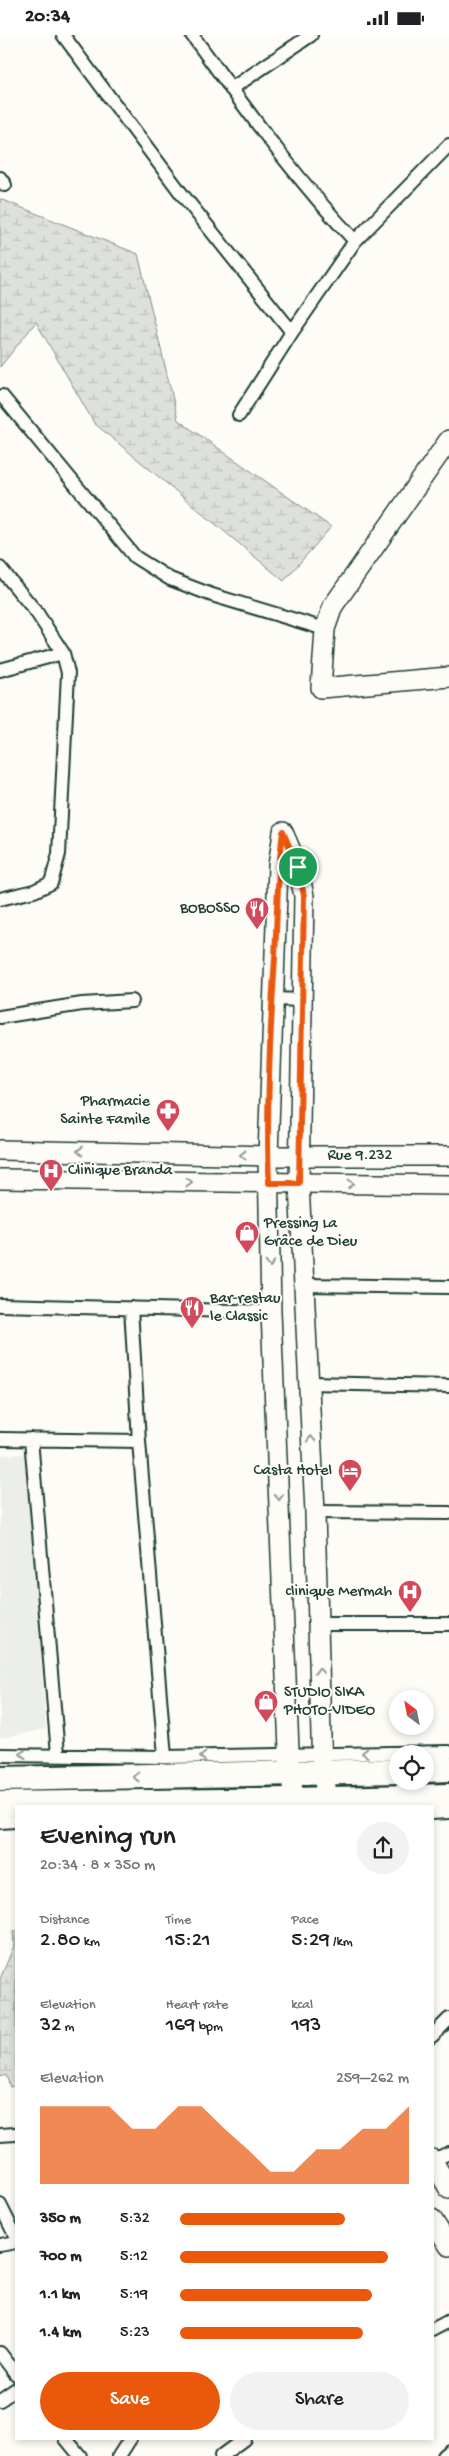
<!DOCTYPE html>
<meta charset="utf-8">
<style>
body{margin:0;font-family:"Gochi Hand",sans-serif;background:#f2f2f2;color:#202124;height:100vh;display:flex;flex-direction:column;font-size:19px;white-space:nowrap}
*{box-sizing:border-box;margin:0}
p{font-size:16px;color:#757577}
.icon{flex:none;width:28px;height:28px;fill:none;stroke:currentColor;stroke-width:2;stroke-linecap:round;stroke-linejoin:round}
.map{position:relative;flex:1;overflow:hidden}
.drawer{position:absolute;left:15px;top:1770px;width:419px;height:635px;display:flex;flex-direction:column;background:#fff;border-radius:0px;box-shadow:0 2px 8px #0003}
.drawer>*{flex:none}
.needle{width:32px;rotate:328deg}
.fabs{position:absolute;left:389px;top:1655px;display:grid;gap:10px}
.fabs a{display:grid;place-items:center;width:45px;height:45px;border-radius:50%;background:#fff;box-shadow:0 2px 8px #0003;font-size:25px}
.pin{position:absolute;display:grid;place-items:center;width:42px;height:42px;color:#fff;margin:-21px;border:2px solid #fff;border-radius:50%;box-shadow:0 1px 5px #0007}
.round{display:grid;place-items:center;flex:none;width:52px;height:52px;border-radius:26px;background:#f2f2f2}
.overview{display:flex;align-items:center;justify-content:space-between;height:85px;padding:0 25px}
h1{font-size:28px;font-weight:600;line-height:38px}
.stats{display:grid;grid-template-columns:repeat(3,1fr);gap:8px;height:85px;padding:5px 25px}
.stats div{display:grid;align-content:center}
.stats b{font-size:21px;font-weight:600}
.stats small{font-size:14px;font-weight:400}
.stats p{font-size:14px}
.chart{height:140px;padding:10px 25px}
.chart p{display:flex;justify-content:space-between}
.chart svg{width:100%;height:90px;margin-top:5px;fill:#ea580c;opacity:.7}
.action{display:flex;gap:10px;margin-top:auto;padding:10px 25px}
.action a{flex:1;height:58px;border-radius:30px;background:#ea580c;color:#fff;font-size:20px;font-weight:600;line-height:58px;text-align:center}
.action a+a{background:#f2f2f2;color:#202124}
ul{padding:0 25px;list-style:none;font-size:16px}
li{display:grid;grid-template-columns:80px 60px 1fr;align-items:center;height:38px}
li i{height:12px;border-radius:6px;background:#ea580c}
.status{display:flex;justify-content:space-between;align-items:center;height:35px;padding:0 25px;background:#fff;direction:ltr}
.status svg{height:14px;fill:currentColor}
.map>svg:first-child{display:block}
</style>
<div class="status"><b>20:34</b><svg viewBox="0 0 49 12"><path d="M0 12V9h3v3zM5 12V6h3v6zM10 12V3h3v9zM15 12V0h3v12zM26 1h20v11H26zM47 4h2v5h-2z"/></svg></div>
<div class="map">
<svg width="449" height="2421" viewBox="0 0 449 2421">
<defs>
<pattern id="wetland-marsh" width="20" height="14" patternUnits="userSpaceOnUse" patternTransform="scale(1.25)"><rect width="20" height="14" fill="#dde0db"/><path d="M1 5h8M5 5V1M11 12h8M15 12V8" fill="none" stroke="#bdc1bd"/></pattern>
</defs>
<rect width="100%" height="100%" fill="#fdfcf7"/>
<filter id="ink" filterUnits="userSpaceOnUse"><feTurbulence type="fractalNoise" baseFrequency=".02" numOctaves="2"/><feDisplacementMap in="SourceGraphic" scale="10" xChannelSelector="R" yChannelSelector="G"/><feConvolveMatrix kernelMatrix="1 2 1 2 8 2 1 2 1" color-interpolation-filters="sRGB"/></filter>
<g filter="url(#ink)">
<path fill="#eceee9" d="M 26,1419 L 46,1694 L 0,1703 L 0,1420 Z"/>
<path fill="url(#wetland-marsh)" stroke="#7e8e88" d="M 0,164 L 138,219 L 178,385 L 331,492 L 284,546 L 94,388 L 36,287 L 0,332 Z
M 13,1896 L 16,1896 L 16,2050 L 10,2052 L 6,2040 L 0,2042 L 0,1944 L 14,1911 Z"/>
<g fill="none" stroke-linecap="round" stroke-linejoin="round">
<defs>
<path id="street" d="M 63,0 L 181,158 L 292,297
M 192,0 C 244,71 294,142 355,206
M 231,54 L 311,0
M 0,143 L 5,150
M 2,361 L 135,522 L 170,544 L 212,560 L 325,594
M 239,380 L 292,297 L 355,206 L 449,110
M 0,533 L 37,578 L 63,618 L 68,638 L 59,819 L 51,848 L 34,856 L 0,864
M 0,635 L 63,618
M 272,964 L 303,965
M 0,982 L 82,969 L 132,966
M 304,1250 L 449,1252
M 0,1270 L 271,1277
M 131,1273 L 139,1406 L 165,1722
M 308,1348 L 449,1351
M 0,1404 L 139,1406
M 31,1404 L 58,1719
M 315,1477 L 449,1478
M 317,1589 L 449,1589
M 0,1720 L 165,1722 L 449,1717
M 432,1778 L 449,1777
M 0,1787 L 16,1786
M 432,2001 L 449,1984
M 0,2100 L 16,2099
M 433,2125 L 449,2118
M 0,2170 L 16,2202
M 0,2210 L 16,2207
M 432,2295 L 449,2286
M 0,2318 L 16,2339
M 0,2365 L 16,2354
M 66,2404 L 80,2421
M 119,2421 L 130,2404
M 221,2421 L 244,2404
M 443,2421 L 449,2416"/>
<g id="secondary">
<path d="M 449,405 L 333,571 L 325,594 L 321,653 L 449,642"/>
<path d="M 283,797 L 298,832 L 304,861 L 299,1148 L 315,1477 L 322,1738 L 329,1771"/>
<path d="M 283,798 L 278,831 L 268,1121 L 271,1277 L 290,1739 L 296,1771"/>
<path id="s1" d="M 0,1115 L 268,1121 L 449,1121"/>
<path d="M 0,1144 L 449,1150"/>
<path d="M 432,2124 L 449,2154"/>
<path d="M 432,2184 L 449,2211"/>
</g>
<path id="highway" d="M 425,1735 L 449,1734
M 0,1744 L 398,1736
M 0,1769 L 294,1765 L 449,1761"/>
</defs>
<use href="#street" stroke="#1f3d34" stroke-width="16"/>
<use href="#secondary" stroke="#1f3d34" stroke-width="22"/>
<use href="#highway" stroke="#1f3d34" stroke-width="28"/>
<use href="#street" stroke="#fdfcf7" stroke-width="12"/>
<use href="#secondary" stroke="#fdfcf7" stroke-width="19"/>
<use href="#highway" stroke="#fdfcf7" stroke-width="24"/>
</g>
<defs><path id="oneway-chevron" d="M-2-3.5L2.5 0L-2 3.5" fill="none" stroke-width="1.6" stroke-linecap="round" stroke-linejoin="round" transform="scale(1.25)"/></defs>
<g stroke="#8e9c96">
<use href="#oneway-chevron" transform="translate(80 1116) rotate(-179)"/>
<use href="#oneway-chevron" transform="translate(243 1120) rotate(-179)"/>
<use href="#oneway-chevron" transform="translate(189 1147) rotate(1)"/>
<use href="#oneway-chevron" transform="translate(351 1149) rotate(1)"/>
<use href="#oneway-chevron" transform="translate(270 1229) rotate(89)"/>
<use href="#oneway-chevron" transform="translate(311 1404) rotate(-93)"/>
<use href="#oneway-chevron" transform="translate(279 1462) rotate(88)"/>
<use href="#oneway-chevron" transform="translate(319 1636) rotate(-92)"/>
<use href="#oneway-chevron" transform="translate(365 1718) rotate(179)"/>
<use href="#oneway-chevron" transform="translate(23 1719) rotate(179)"/>
<use href="#oneway-chevron" transform="translate(203 1722) rotate(179)"/>
<use href="#oneway-chevron" transform="translate(136 1742) rotate(179)"/>
</g>
</g>
<g fill="none" stroke-linecap="round" stroke-linejoin="round" filter="url(#ink)">
<defs>
<path id="route" d="M 283,797 L 298,832 L 304,861 L 299,1148 L 269,1148 C 266,1073 270,997 275,923 C 277,881 277,839 283,797 Z"/>
</defs>
<use href="#route" stroke="#fff" stroke-width="10"/>
<use href="#route" stroke="#ea580c" stroke-width="6"/>
</g>
<defs>
<symbol id="restaurant-pin" viewBox="-11 -11 22 30"><path d="M0 17L-7.5 6A9.5 9.5 0 1 1 7.5 6Z" fill="#d1495b" stroke="#fdfcf7"/><path d="M-5-6h1v4h1v-4h1v4h1v-4h1v5L-1.5 .5V6h-2V.5L-5-1ZM5-6V6H3V1.5H1.5Q1.5-4 5-6Z" fill="#fff"/></symbol>
<symbol id="pharmacy-pin" viewBox="-11 -11 22 30"><path d="M0 17L-7.5 6A9.5 9.5 0 1 1 7.5 6Z" fill="#d1495b" stroke="#fdfcf7"/><path d="M-2-6h4v4h4v4h-4v4h-4v-4h-4v-4h4Z" fill="#fff"/></symbol>
<symbol id="hospital-pin" viewBox="-11 -11 22 30"><path d="M0 17L-7.5 6A9.5 9.5 0 1 1 7.5 6Z" fill="#d1495b" stroke="#fdfcf7"/><path d="M-5-5h3v3.5h4V-5h3V5h-3V1.5h-4V5h-3Z" fill="#fff"/></symbol>
<symbol id="shop-pin" viewBox="-11 -11 22 30"><path d="M0 17L-7.5 6A9.5 9.5 0 1 1 7.5 6Z" fill="#d1495b" stroke="#fdfcf7"/><path d="M-5-2.5h2.3a2.7 3.5 0 0 1 5.4 0H5L5.5 6h-11ZM-1.5-2.5h3a1.5 2.3 0 0 0-3 0Z" fill="#fff"/></symbol>
<symbol id="hotel-pin" viewBox="-11 -11 22 30"><path d="M0 17L-7.5 6A9.5 9.5 0 1 1 7.5 6Z" fill="#d1495b" stroke="#fdfcf7"/><path d="M-6-4.5h1.5V1H6V5H4.5V3h-9V5H-6ZM-4 0a1.8 1.8 0 1 1 3.6 0ZM.5 0V-2.5h3Q6-2.5 6 0Z" fill="#fff"/></symbol>
</defs>
<g fill-rule="evenodd">
<use href="#restaurant-pin" x="243" y="860" width="28" height="38"/>
<use href="#pharmacy-pin" x="154" y="1062" width="28" height="38"/>
<use href="#hospital-pin" x="37" y="1122" width="28" height="38"/>
<use href="#shop-pin" x="233" y="1184" width="28" height="38"/>
<use href="#restaurant-pin" x="178" y="1259" width="28" height="38"/>
<use href="#hotel-pin" x="336" y="1422" width="28" height="38"/>
<use href="#hospital-pin" x="396" y="1543" width="28" height="38"/>
<use href="#shop-pin" x="252" y="1653" width="28" height="38"/>
</g>
<g text-anchor="middle" dominant-baseline="central" stroke-width="4" stroke-linejoin="round" paint-order="stroke">
<g font-size="16" fill="#1f3d34" stroke="#fdfcf7" text-anchor="end">
<text x="240" y="874">BOBOSSO</text>
<text x="150" y="1067">Pharmacie<tspan x="150" dy="18">Sainte Famile</tspan></text>
<text x="68" y="1136" text-anchor="start">Clinique Branda</text>
<text x="264" y="1189" text-anchor="start">Pressing La<tspan x="264" dy="18">Grâce de Dieu</tspan></text>
<text x="210" y="1264" text-anchor="start">Bar-restau<tspan x="210" dy="18">le Classic</tspan></text>
<text x="332" y="1436">Casta Hotel</text>
<text x="392" y="1557">clinique Mermah</text>
<text x="284" y="1658" text-anchor="start">STUDIO SIKA<tspan x="284" dy="18">PHOTO-VIDEO</tspan></text>
</g>
<g font-size="16" fill="#1f3d34" stroke="#fdfcf7">
<text stroke="none"><textPath href="#s1" startOffset="360">Rue 9.232</textPath></text>
</g>
</g>
</svg>
<div class="fabs">
<a><svg class="needle" viewBox="-14 -14 28 28"><path d="M0-13l5 13h-10z" fill="#e53935"/><path d="M0 13l5-13h-10z" fill="#757577"/></svg></a>
<a><svg class="icon" aria-label="locate" viewBox="0 0 24 24"><circle cx="12" cy="12" r="6"/><path d="M12 2v4M12 18v4M2 12h4M18 12h4"/></svg></a>
</div>
<div class="pin" style="left:298px;top:832px;background:#1e9e55"><svg class="icon" aria-label="arrive" viewBox="0 0 24 24"><path d="M6 21V4h12l-3 4 3 4H6"/></svg></div>
<section class="drawer">
<div class="overview"><div><h1>Evening run</h1><p>20:34 · 8 × 350 m</p></div><a class="round"><svg class="icon" aria-label="share" viewBox="0 0 24 24"><path d="M12 15V3M7 8l5-5 5 5M5 13v7h14v-7"/></svg></a></div>
<div class="stats">
<div><p>Distance</p><b>2.80<small> km</small></b></div>
<div><p>Time</p><b>15:21</b></div>
<div><p>Pace</p><b>5:29<small> /km</small></b></div>
</div>
<div class="stats">
<div><p>Elevation</p><b>32<small> m</small></b></div>
<div><p>Heart rate</p><b>169<small> bpm</small></b></div>
<div><p>kcal</p><b>193</b></div>
</div>
<div class="chart"><p><span>Elevation</span>259–262 m</p>
<svg viewBox="0 0 160 44" preserveAspectRatio="none"><path d="M0 44V6L10 6L20 6L30 6L40 17L50 17L60 6L70 6L80 17L90 27L100 38L110 38L120 27L130 27L140 17L150 17L160 6V44z"/></svg>
</div>
<ul>
<li><b>350 m</b>5:32<i style="width:72%"></i></li>
<li><b>700 m</b>5:12<i style="width:91%"></i></li>
<li><b>1.1 km</b>5:19<i style="width:84%"></i></li>
<li><b>1.4 km</b>5:23<i style="width:80%"></i></li>
</ul>
<div class="action"><a>Save</a><a>Share</a></div>
</section>
</div>
